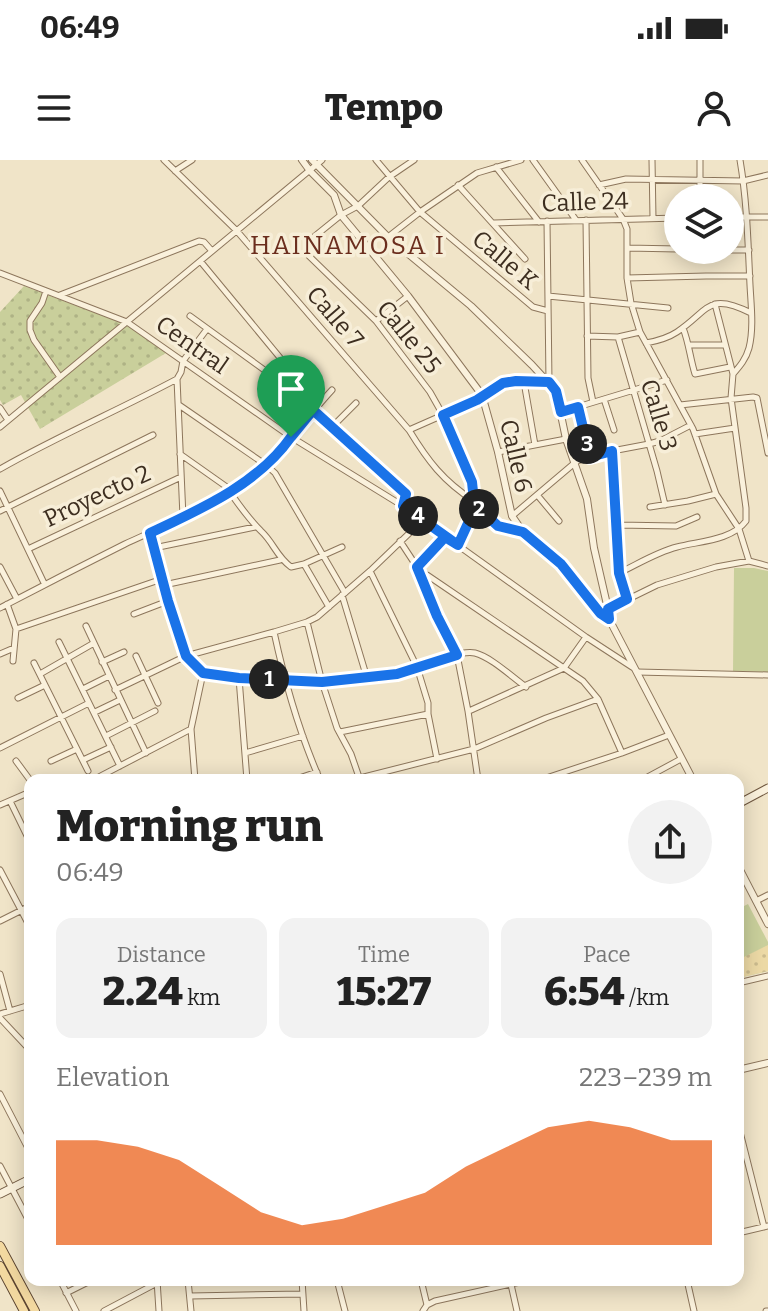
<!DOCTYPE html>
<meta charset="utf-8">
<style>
body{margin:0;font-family:Bitter,serif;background:#f2f2f2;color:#222;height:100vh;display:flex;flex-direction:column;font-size:30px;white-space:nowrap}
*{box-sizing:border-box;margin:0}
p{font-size:26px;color:#767676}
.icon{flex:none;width:44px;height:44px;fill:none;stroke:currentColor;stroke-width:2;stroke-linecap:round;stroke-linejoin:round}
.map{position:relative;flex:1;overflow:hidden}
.side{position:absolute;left:24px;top:614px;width:720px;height:512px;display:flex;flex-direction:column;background:#fff;border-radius:16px;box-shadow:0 4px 20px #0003}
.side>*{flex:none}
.controls{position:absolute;left:664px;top:24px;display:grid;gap:16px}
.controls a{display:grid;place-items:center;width:80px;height:80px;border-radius:50%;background:#fff;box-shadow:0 4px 20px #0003;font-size:40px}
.pin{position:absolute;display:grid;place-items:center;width:68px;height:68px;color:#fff;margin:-82px -34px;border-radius:50% 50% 50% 0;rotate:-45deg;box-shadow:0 0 8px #0007}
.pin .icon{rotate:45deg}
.km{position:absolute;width:40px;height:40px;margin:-20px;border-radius:50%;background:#222;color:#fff;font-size:22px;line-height:40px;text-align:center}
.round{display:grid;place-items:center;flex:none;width:84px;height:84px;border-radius:42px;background:#f2f2f2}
.head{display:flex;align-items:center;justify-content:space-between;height:136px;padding:0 32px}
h1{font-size:44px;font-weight:800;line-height:60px}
.stats{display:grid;grid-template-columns:repeat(3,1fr);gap:12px;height:136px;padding:8px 32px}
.stats div{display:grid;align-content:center;border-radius:16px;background:#f2f2f2;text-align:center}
.stats b{font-size:40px;font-weight:800}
.stats small{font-size:22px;font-weight:400}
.stats p{font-size:22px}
.chart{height:224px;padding:16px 32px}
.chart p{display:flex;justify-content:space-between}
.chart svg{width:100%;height:144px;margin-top:8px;fill:#ea580c;opacity:.7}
.status{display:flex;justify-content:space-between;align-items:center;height:56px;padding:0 40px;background:#fff;direction:ltr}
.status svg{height:22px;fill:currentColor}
header{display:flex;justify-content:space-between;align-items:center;height:104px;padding:0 32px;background:#fff;font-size:36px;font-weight:800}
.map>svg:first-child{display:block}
</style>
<div class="status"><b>06:49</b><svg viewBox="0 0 49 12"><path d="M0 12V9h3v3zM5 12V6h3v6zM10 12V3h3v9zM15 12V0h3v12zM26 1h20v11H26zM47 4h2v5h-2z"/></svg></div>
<header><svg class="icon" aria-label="menu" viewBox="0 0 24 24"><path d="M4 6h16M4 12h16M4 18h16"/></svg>Tempo<svg class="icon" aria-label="person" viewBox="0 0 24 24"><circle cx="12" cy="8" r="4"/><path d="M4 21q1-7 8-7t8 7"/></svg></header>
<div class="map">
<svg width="768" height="1151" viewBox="0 0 768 1151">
<defs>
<pattern id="sand-dots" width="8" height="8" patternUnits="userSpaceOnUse" patternTransform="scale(2)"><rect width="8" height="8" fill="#ecd9a5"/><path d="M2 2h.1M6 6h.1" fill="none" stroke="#cbbb8e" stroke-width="1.8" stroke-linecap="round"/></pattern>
<pattern id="park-dots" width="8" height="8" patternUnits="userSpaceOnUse" patternTransform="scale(2)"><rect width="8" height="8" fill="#c9cf9b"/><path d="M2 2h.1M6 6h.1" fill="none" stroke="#aeb285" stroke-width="1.8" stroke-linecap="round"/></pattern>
</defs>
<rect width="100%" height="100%" fill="#f0e4c8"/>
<path fill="#c9cf9b" d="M 734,408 L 754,408 L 768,411 L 768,512 L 733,511 Z
M 748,744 L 768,782 L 768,811 L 738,818 L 738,749 Z"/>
<path fill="url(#sand-dots)" d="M 768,785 L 768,811 L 738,818 L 738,800 Z"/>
<path fill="url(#park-dots)" d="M 24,126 L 127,165 L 166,193 L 40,269 L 21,235 L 3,245 L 0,240 L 0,152 Z"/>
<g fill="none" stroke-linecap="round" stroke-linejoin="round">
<defs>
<path id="minor" d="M 164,0 L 236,70 L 409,270 C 428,301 443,321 474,341 C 484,359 502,369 522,372
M 376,0 L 420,52 L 533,147 L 548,151
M 414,0 L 389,17 L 358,46 L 341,55 L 315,76 L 309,82 L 307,88 L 309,96 L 376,161 L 430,232 L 443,255 L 472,322 L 473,340
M 533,0 L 576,60
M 582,0 L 623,59 L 627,69 L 627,118 L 631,143 L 640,172 L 693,269 L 716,334 L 739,369 L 749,401
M 652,0 L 653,58
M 496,7 L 539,62
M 175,11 L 192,0
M 458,25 L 525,99
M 599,25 L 626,19 L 743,21 L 768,15
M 700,38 L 700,0
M 730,57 L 768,57
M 586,60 L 588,218 L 593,242
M 494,63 L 678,58
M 388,77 L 420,52 L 477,13 L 521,0
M 627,88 L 678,89
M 730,90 L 749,90
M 201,102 L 291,211 L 290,219 L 285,225
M 0,113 L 127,162 L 291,277 L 403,346 L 586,477 L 632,507
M 627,118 L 706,116 L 750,116
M 46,131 L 42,143 L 30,161 L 30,170 L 34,180 L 60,217
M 60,135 L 199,81 L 204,82 L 212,91
M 548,136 L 668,148
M 190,156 L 285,225 L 406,334 L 403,346
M 376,161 L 408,136
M 683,168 C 689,183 690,198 695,214 L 730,207
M 587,176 L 618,177 L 640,172
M 618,177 L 657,311 L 665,345
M 646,183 C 657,181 668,178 677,172 C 709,151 707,131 751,153
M 690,185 L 725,185
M 733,214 C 740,206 746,199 749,188 C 754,168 751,145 750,125 C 748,83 747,41 740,0
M 177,219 L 183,357
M 524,222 L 535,285
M 604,239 L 614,270
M 179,245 L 266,305 L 275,313 L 345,433
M 680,245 L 753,237 L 757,238 L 768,293
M 578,247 L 590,297
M 0,248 L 8,260
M 561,252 L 667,220
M 0,267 L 322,0
M 332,267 L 356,243
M 409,270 L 477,240 L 503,223 L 516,221 L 549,222 L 547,61
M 695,274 L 735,268
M 612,291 L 619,413 L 627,439
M 498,292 L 566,279
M 180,294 L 231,330 L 232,335 C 241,348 250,360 261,371 C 274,383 276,396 291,407 L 304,404 L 342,387
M 0,309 C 58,276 119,250 177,219 L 181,212 L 183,201 L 207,169
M 0,331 L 44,423
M 538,336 L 559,361
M 650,347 L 688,341 L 716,334
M 0,351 L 153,275
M 512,356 L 577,301 L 612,291 L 649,284 L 660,281 L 691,265
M 618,365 L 676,366 L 697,357
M 150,373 L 168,441 L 186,496 L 203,513 L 191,569 L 195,620
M 400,381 L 417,407 L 437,456 L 457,495 L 468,551 L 478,620
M 458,385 L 476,346
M 154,388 L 255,367
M 28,389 L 181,317
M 304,404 L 329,447
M 0,407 L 17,439
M 417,407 L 445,377
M 370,411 L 417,507 L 428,543 L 428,554 L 437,599
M 619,413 C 638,404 657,392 677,387 C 699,381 731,381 746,361 L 746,348 L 731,238 L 733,214 L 715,144
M 422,419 L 427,415 L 583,521 L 598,539 L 622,593
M 164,425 L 280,400
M 342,435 L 367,518
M 7,444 L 16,469 L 13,501
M 0,448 C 42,426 83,405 125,384 C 164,366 204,349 240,326 C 278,302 302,262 332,230
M 608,449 L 657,425 L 716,407 L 749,401 L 768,406
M 134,454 L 168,441
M 307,462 L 322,522 L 337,568 L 351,594 L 360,620
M 86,466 L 146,593
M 16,469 L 162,419
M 274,472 C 285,523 299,572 320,620
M 59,482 L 120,606
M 0,494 L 14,488
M 136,496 L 158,543
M 102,502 L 124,492
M 34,503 L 88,611
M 637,512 L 768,515
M 203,513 C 264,522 325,524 386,516 C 409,512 456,489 475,493 C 491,497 512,517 526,527
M 40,514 L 94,483
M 239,518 L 247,620
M 83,529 L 109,516
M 115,530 L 186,496 L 274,472 L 307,462 L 317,457 L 370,411 L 423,360
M 18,538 L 45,525
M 469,551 L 564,508 L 586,477
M 95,552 L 120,540
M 340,572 L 428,554
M 106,576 L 155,551
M 0,588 L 89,543
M 245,593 L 303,576
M 83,600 L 111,587
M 16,601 L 30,620
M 51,601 L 77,589
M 360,618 L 474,589 L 546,558 L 598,539
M 93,620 L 191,569
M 293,620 L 317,612
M 540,620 L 622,593 L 669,575
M 642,620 L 681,599
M 10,641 L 30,682
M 0,645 L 30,632
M 0,710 L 30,767
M 756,741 L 768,735
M 0,761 L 30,746
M 0,814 L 10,851
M 738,823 L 768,816
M 0,854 L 30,845
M 0,858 L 30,890
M 0,934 L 30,992
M 738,964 L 764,1067
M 0,1006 L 30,1063
M 738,1073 L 768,1066
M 60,1120 L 76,1151
M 157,1120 L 159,1151
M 188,1120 L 191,1151
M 302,1120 L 304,1151
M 337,1120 L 345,1151
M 421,1120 L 427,1145 L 423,1151
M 510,1120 L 517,1151
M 687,1120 L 694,1151
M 66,1133 L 92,1120
M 190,1136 L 303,1134
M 427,1145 L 435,1141 L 529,1120
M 104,1151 L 157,1123
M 766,1151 L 768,1151"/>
<path id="tertiary" d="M 302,0 L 310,11 L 334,35 L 341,55 L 408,136 L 482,235 L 498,292 L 512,356 L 523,372 L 561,404 L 600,453 L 609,459
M 312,0 L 388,77 L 471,146 L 532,205 L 556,231 L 566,279 L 587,339 L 594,388 L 608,449 L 609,459 L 693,620
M 738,706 L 768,764
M 738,910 L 768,903"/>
<path id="secondary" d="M 738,644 L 768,628
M 0,1034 L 30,1019"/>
<path id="primary" d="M 0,1086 L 35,1151
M 0,1106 L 24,1151"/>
</defs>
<use href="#minor" stroke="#8d765c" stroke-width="7"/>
<use href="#tertiary" stroke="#8d765c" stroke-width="8"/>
<use href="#secondary" stroke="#6f573f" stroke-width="9"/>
<use href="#primary" stroke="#5b4430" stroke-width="10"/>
<use href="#minor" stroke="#faf1dc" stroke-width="5"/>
<use href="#tertiary" stroke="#faf1dc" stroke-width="6"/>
<use href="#secondary" stroke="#faf1dc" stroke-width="7"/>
<use href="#primary" stroke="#f3d9a0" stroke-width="8"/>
</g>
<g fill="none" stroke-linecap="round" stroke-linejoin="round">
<defs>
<path id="route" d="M 291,277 C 258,324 201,349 150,373 L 168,441 L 186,496 L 203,513 L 239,518 L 322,522 L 397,514 L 457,495 L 437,456 L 417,407 L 445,377 L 458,385 L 476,346 L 498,366 L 523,372 L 561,404 L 600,453 L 609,459 L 608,449 L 627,439 L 619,413 L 612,291 L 590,297 L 578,247 L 561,252 L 556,231 L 549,222 L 516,221 L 503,223 L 477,240 L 443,255 L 472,322 L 474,341 L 476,346 L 458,385 L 403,346 L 406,334 L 313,250 L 291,277"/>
</defs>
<use href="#route" stroke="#fff" stroke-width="16"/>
<use href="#route" stroke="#1a73e8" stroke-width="10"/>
</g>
<g text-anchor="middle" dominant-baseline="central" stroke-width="7" stroke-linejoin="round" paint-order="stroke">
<g font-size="24" fill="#3d2e20" stroke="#f7eed8">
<text transform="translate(585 42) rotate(-2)">Calle 24</text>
<text transform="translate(505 100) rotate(40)">Calle K</text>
<text transform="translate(335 157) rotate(49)">Calle 7</text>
<text transform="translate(409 177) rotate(51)">Calle 25</text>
<text transform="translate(192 185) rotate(35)">Central</text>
<text transform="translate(659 255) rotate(73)">Calle 3</text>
<text transform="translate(516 296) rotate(77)">Calle 6</text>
<text transform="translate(97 336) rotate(-25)">Proyecto 2</text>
</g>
<g font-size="26" letter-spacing="2" fill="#6b2e1e" stroke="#f7eed8">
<text x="348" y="85">HAINAMOSA I</text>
</g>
</g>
</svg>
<div class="controls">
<a><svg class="icon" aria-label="layers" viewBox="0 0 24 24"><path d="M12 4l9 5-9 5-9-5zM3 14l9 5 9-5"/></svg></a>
</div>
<div class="pin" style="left:291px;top:277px;background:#1e9e55"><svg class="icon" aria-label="arrive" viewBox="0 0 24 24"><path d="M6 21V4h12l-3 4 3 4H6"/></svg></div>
<b class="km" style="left:269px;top:519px">1</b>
<b class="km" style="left:479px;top:349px">2</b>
<b class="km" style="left:587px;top:284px">3</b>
<b class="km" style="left:418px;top:356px">4</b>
<section class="side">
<div class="head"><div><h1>Morning run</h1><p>06:49</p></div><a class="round"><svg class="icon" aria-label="share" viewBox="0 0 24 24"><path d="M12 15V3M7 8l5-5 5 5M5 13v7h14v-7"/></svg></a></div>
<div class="stats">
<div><p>Distance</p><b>2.24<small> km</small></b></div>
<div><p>Time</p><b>15:27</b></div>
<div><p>Pace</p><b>6:54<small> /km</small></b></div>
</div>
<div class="chart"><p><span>Elevation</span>223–239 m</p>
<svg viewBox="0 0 160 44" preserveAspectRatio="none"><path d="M0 44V12L10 12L20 14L30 18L40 26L50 34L60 38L70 36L80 32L90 28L100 20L110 14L120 8L130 6L140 8L150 12L160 12V44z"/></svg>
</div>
</section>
</div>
